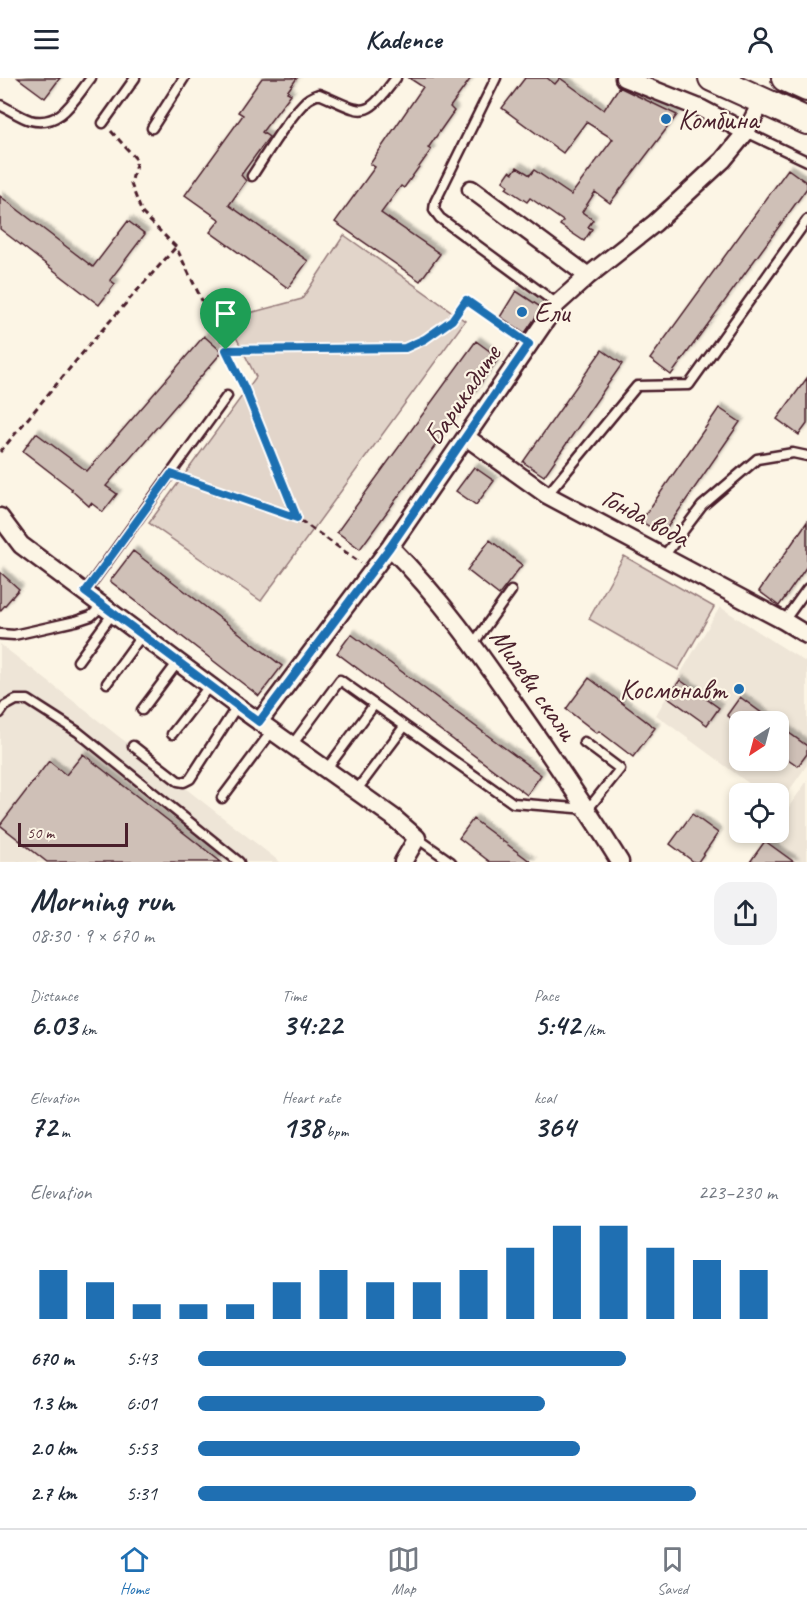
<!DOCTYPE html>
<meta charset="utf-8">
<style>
body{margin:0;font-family:Caveat,sans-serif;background:#f2f2f3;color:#1f2937;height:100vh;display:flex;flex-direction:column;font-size:22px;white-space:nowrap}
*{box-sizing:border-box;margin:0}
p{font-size:20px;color:#747a83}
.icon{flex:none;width:33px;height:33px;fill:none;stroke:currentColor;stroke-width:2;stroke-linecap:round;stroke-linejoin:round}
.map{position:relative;height:784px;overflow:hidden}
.drawer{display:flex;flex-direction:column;background:#fff;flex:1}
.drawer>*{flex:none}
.needle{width:39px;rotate:216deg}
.buttons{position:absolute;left:729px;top:633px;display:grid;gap:12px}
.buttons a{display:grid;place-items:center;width:60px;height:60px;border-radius:12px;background:#fff;box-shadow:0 3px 9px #0003;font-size:30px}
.scale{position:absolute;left:18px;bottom:15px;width:110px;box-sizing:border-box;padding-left:6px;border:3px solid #4a1f2b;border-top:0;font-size:16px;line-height:21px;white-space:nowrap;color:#4a1f2b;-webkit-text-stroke:4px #fcf5e5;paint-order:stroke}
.pin{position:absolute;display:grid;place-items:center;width:51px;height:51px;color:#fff;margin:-62px -26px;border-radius:50% 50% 50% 0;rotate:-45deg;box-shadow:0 0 6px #0007}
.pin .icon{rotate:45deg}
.round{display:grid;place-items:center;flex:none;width:63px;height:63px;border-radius:18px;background:#f2f2f3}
.overview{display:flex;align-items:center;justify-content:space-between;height:102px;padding:0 30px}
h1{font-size:33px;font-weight:700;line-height:45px}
.stats{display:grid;grid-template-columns:repeat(3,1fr);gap:9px;height:102px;padding:6px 30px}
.stats div{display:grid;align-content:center}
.stats b{font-size:30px;font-weight:700}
.stats small{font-size:16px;font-weight:400}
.stats p{font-size:16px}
.chart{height:168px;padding:12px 30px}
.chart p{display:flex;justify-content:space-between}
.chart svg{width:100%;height:108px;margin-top:6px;stroke:#1f6fb2;stroke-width:6}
ul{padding:0 30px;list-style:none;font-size:20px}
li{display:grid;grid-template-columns:96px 72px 1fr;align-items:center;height:45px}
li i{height:15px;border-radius:8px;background:#1f6fb2}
header{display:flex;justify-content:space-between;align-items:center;height:78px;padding:0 30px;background:#fff;font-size:27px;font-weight:700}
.tab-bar{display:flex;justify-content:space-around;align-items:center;height:84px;border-top:2px solid #e0e1e3;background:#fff;font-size:16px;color:#747a83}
.tab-bar a{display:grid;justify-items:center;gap:3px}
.tab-bar .selected{color:#1f6fb2}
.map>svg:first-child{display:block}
</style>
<header><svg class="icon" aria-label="menu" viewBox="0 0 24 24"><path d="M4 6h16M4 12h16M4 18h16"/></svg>Kadence<svg class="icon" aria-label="person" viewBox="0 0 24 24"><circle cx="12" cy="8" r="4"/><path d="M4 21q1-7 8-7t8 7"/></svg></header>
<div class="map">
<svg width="807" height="784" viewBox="0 0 807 784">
<defs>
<filter id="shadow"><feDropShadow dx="4" dy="-4" stdDeviation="1.5" flood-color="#0004"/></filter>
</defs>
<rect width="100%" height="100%" fill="#fcf5e5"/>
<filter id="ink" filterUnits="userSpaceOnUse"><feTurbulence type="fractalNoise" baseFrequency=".0167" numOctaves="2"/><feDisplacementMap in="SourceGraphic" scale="12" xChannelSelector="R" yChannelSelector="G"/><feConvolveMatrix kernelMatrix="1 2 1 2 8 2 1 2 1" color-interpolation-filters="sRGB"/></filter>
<g filter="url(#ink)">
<path fill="#eee5d7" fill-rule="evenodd" d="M 720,529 L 807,585 L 807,687 L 779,727 L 778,716 L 762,715 L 656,637 ZM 740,644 L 778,644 L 778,682 L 740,682 Z
M 0,566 L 280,784 L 0,784 Z
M 807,703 L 807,784 L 749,784 L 770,755 L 778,754 L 779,743 Z"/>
<path fill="#e2d5ca" stroke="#967a7a" stroke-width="1.5" d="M 344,157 L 465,243 L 261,523 L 149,445 L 256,299 L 227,241 L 302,221 Z
M 624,478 L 714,529 L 678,592 L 589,541 Z"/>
<path fill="#cfc0b7" stroke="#4a1f2b" stroke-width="1.5" filter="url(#shadow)" d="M 18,0 L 60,0 L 45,20 Z
M 262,0 L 297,0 L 287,14 L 291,16 L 262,54 L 269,59 L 241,97 L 246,103 L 229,127 L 308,183 L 288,210 L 210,154 L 220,142 L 185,117 L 243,37 L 238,34 Z
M 409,0 L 471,0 L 450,29 L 454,33 L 428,70 L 431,72 L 404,110 L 401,108 L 381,135 L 440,176 L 420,203 L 335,144 L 375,89 L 370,86 L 423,9 Z
M 525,0 L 547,0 L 555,6 L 560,0 L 604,32 L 619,9 L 677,37 L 610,125 L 595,114 L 582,134 L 593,142 L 588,149 L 592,151 L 584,163 L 560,147 L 563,143 L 530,120 L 527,124 L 506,110 L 508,107 L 503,103 L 510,93 L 513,95 L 517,89 L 530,97 L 534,92 L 571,117 L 613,61 L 586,44 L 563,75 L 502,30 Z
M 788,91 L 807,105 L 807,110 L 671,297 L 650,281 Z
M 0,118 L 93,189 L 128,143 L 145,156 L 110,202 L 115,206 L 99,227 L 0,151 Z
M 516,213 L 542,230 L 525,255 L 500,239 Z
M 204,258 L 222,274 L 106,408 L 117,416 L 103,434 L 91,425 L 89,428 L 71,412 L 72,411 L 23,373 L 36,355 L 87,393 Z
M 476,263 L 499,280 L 360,471 L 337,454 Z
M 602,272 L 622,286 L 544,398 L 523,384 Z
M 807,300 L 807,346 L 799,357 L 777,341 Z
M 719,330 L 740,344 L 662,457 L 641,443 Z
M 474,389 L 494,403 L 476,427 L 456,413 Z
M 807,444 L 807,488 L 779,528 L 759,513 Z
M 490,462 L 522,487 L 499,517 L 467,492 Z
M 133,473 L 282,588 L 259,618 L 110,503 Z
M 0,494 L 19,511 L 0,533 Z
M 351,556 L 541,697 L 527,717 L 337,575 Z
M 589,600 L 655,650 L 633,679 L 599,653 L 597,655 L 566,631 Z
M 680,602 L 719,630 L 707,647 L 668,619 Z
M 740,619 L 774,644 L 736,644 L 727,637 Z
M 778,647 L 807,668 L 807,676 L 798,688 L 778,674 Z
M 83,676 L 221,784 L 47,784 L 0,747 L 49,683 L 66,697 Z
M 692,736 L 718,755 L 698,784 L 694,784 L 670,766 Z
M 473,741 L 531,784 L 490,784 L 459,760 Z
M 765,763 L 794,784 L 750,784 Z"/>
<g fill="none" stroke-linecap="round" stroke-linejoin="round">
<defs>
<path id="lane" d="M 496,0 L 435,124 L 434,132 L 440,140 L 557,226
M 0,27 C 9,31 20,39 30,42 C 61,50 74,21 91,0
M 103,45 L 135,0
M 152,50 L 184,0
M 746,54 L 807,83
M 252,98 C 268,74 283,47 303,26 C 307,21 313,18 319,16 C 365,35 363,44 396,0
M 547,417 L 637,308 L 689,307 L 807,142
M 664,478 L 702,428 L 757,381 L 793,375 L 807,378
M 85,514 L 227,318
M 784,543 L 807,511
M 0,556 L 14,557 L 76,543 L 91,538 L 102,528
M 473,566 L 511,513
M 78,583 L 113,535
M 107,605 L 142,557
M 142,632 L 178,584
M 0,635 L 5,628 L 16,622 L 28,622 L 78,654 L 239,784
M 172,656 L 210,607
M 292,667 L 340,602 L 513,725 L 588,731 L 620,691 L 584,664
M 133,668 L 178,703 L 184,704 L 190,701 L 237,628
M 326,692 L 374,627
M 356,713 L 404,649
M 222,720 L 272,653
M 417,760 L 451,784"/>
<path id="street" d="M 624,0 L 702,31 L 746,54
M 471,111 L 588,198
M 466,359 L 547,417 L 784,543 L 807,557
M 0,439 L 21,467 L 237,628 L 393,739 L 417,760 L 403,784
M 390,469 C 441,520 478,573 518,631 C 553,681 588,732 620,784
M 259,644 L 390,469 L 557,226 L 588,198 L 655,145 L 723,82 L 746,54 L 762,23"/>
<path id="primary" d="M 712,0 L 807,43
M 785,0 L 807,10"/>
</defs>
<use href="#lane" stroke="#4a1f2b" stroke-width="13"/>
<use href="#street" stroke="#4a1f2b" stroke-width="21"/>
<use href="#primary" stroke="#4a1f2b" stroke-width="30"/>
<path stroke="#4a1f2b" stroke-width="3" stroke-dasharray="6 4.5" stroke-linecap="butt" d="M 111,53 L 137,82 L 131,106 L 142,135 L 176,169 L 245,311 L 297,440
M 226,272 L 405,270 L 425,261 L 452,242 L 467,222 L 517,257
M 0,374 L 95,260 L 176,169
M 182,400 L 297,440 L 361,485"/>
<use href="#lane" stroke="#fcf5e5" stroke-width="8"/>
<use href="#street" stroke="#fcf5e5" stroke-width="16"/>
<use href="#primary" stroke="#fcf5e5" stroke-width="26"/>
</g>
</g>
<g fill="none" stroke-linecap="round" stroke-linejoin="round" filter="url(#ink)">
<defs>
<path id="route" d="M 466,222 L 529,266 L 390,469 L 259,644 L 85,514 L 171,396 L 297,440 L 245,311 L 226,272 L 405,270 L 425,261 L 452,242 Z"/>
</defs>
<use href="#route" stroke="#fff" stroke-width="12"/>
<use href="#route" stroke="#1f6fb2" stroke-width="8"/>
</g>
<g fill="#1f6fb2" stroke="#fcf5e5" stroke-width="2">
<circle cx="666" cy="41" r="6"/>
<circle cx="522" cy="234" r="6"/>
<circle cx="739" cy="611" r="6"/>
</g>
<g text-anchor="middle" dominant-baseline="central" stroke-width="4.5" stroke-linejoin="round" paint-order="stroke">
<g font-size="28" fill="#4a1f2b" stroke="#fcf5e5" text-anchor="start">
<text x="678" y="41">Комбина</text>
<text x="534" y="234">Ели</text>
<text x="727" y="611" text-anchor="end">Космонавт</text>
</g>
<g font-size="28" fill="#4a1f2b" stroke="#fcf5e5">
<text transform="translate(462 317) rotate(-56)">Барикадите</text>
<text transform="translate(646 439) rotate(28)">Гонда вода</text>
<text transform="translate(534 606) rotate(55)">Милеви скали</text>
</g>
</g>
</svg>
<div class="buttons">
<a><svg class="needle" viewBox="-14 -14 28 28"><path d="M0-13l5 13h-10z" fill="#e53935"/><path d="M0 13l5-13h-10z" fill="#747a83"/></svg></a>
<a><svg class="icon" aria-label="locate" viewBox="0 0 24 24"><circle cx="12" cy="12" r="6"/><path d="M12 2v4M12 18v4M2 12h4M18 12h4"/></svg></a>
</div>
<div class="scale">50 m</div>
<div class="pin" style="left:226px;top:272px;background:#1e9e55"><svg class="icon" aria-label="arrive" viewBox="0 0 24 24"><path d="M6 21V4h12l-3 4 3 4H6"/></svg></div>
</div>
<section class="drawer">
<div class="overview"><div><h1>Morning run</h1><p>08:30 · 9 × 670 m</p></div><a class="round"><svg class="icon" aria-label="share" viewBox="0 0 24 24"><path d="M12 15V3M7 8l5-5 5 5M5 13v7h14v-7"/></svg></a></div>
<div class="stats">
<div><p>Distance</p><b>6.03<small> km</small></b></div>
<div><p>Time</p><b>34:22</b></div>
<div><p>Pace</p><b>5:42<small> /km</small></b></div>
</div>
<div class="stats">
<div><p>Elevation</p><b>72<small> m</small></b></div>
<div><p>Heart rate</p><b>138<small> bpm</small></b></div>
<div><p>kcal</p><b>364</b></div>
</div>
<div class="chart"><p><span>Elevation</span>223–230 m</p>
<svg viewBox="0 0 160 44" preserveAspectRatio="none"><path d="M5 44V24M15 44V29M25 44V38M35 44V38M45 44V38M55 44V29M65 44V24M75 44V29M85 44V29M95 44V24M105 44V15M115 44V6M125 44V6M135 44V15M145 44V20M155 44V24"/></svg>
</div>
<ul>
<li><b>670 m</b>5:43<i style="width:74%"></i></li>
<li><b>1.3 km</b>6:01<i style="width:60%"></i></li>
<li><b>2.0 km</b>5:53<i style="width:66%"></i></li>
<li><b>2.7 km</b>5:31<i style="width:86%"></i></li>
</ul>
</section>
<nav class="tab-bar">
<a class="selected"><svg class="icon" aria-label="home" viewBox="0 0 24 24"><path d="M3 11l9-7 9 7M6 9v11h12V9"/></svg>Home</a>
<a><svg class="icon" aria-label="map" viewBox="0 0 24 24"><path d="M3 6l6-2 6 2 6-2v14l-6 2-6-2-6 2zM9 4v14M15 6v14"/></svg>Map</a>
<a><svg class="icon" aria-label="saved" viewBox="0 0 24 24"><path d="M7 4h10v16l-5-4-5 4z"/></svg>Saved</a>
</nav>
